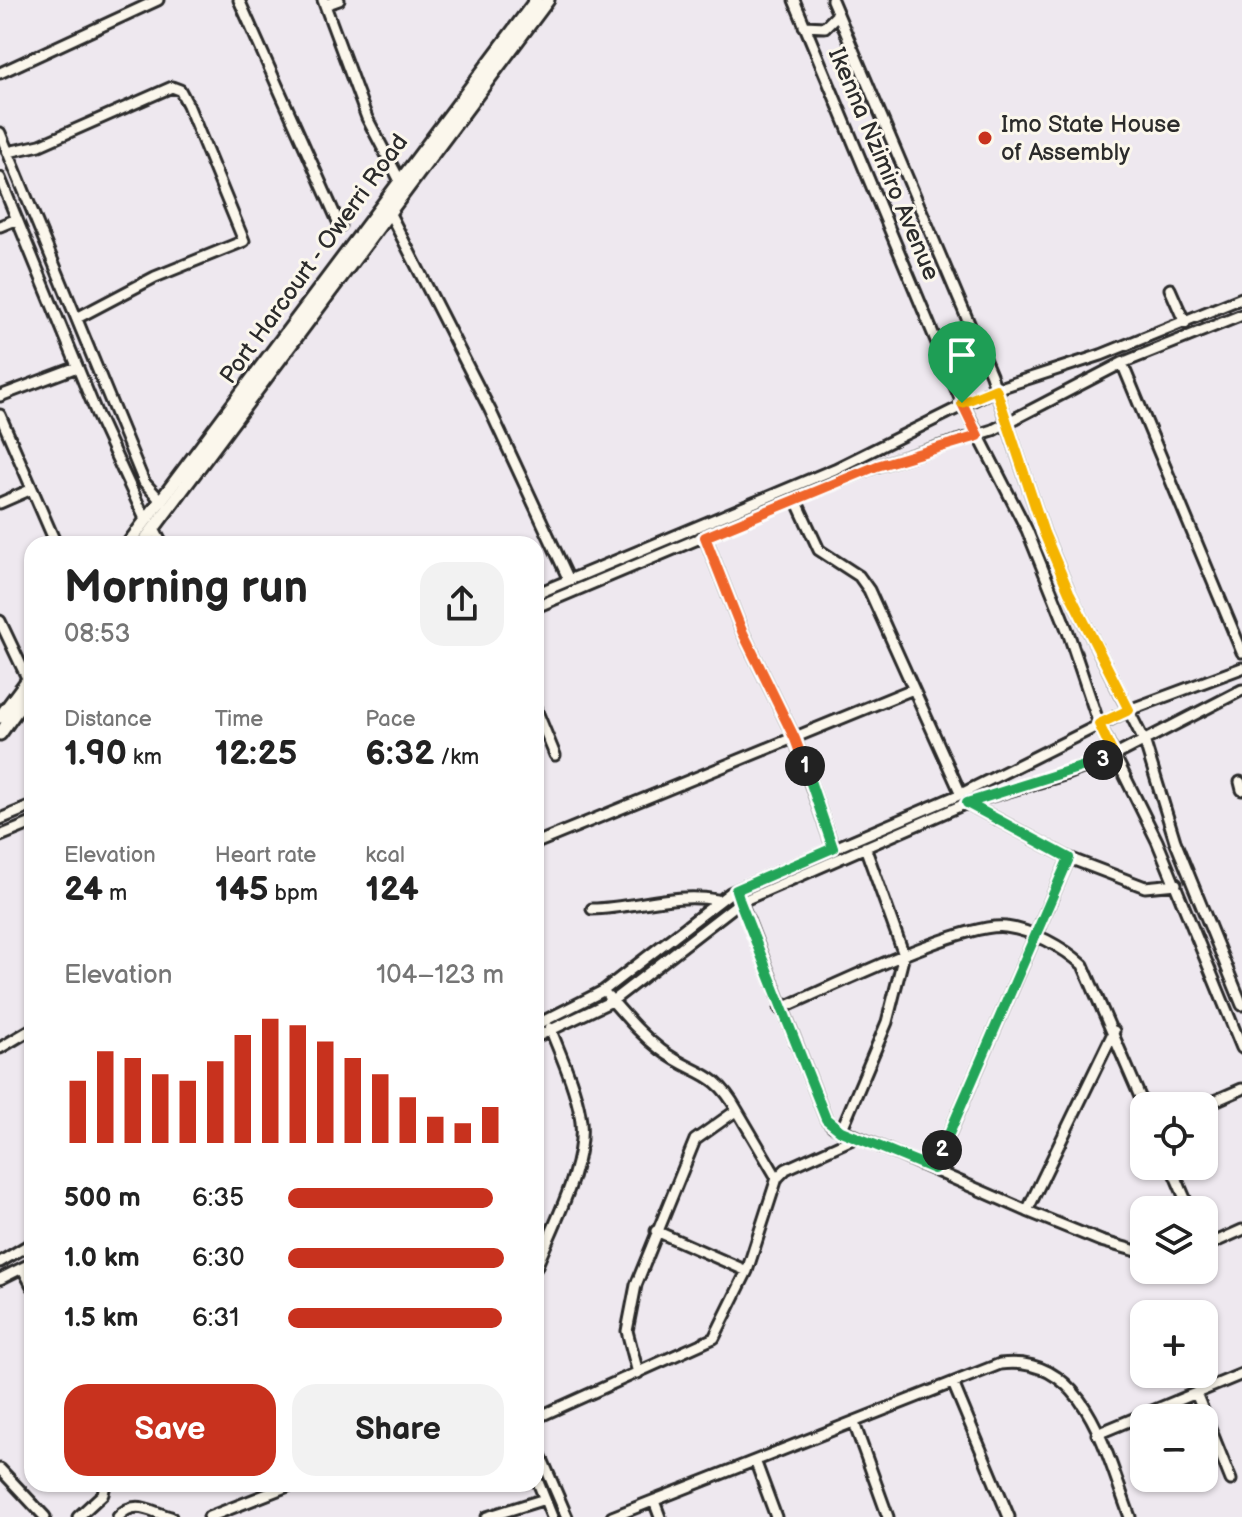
<!DOCTYPE html>
<meta charset="utf-8">
<style>
body{margin:0;font-family:"Balsamiq Sans",sans-serif;background:#f2f2f2;color:#222;height:100vh;display:flex;flex-direction:column;font-size:30px;white-space:nowrap}
*{box-sizing:border-box;margin:0}
p{font-size:26px;color:#767676}
.icon{flex:none;width:44px;height:44px;fill:none;stroke:currentColor;stroke-width:2;stroke-linecap:round;stroke-linejoin:round}
.map{position:relative;flex:1;overflow:hidden}
.drawer{position:absolute;left:24px;top:536px;width:520px;height:956px;display:flex;flex-direction:column;background:#fff;border-radius:24px;box-shadow:0 2px 6px #0004}
.drawer>*{flex:none}
.buttons{position:absolute;left:1130px;top:1092px;display:grid;gap:16px}
.buttons a{display:grid;place-items:center;width:88px;height:88px;border-radius:16px;background:#fff;box-shadow:0 2px 6px #0004;font-size:40px}
.pin{position:absolute;display:grid;place-items:center;width:68px;height:68px;color:#fff;margin:-82px -34px;border-radius:50% 50% 50% 0;rotate:-45deg;box-shadow:0 0 8px #0007}
.pin .icon{rotate:45deg}
.km{position:absolute;width:40px;height:40px;margin:-20px;border-radius:50%;background:#222;color:#fff;font-size:22px;line-height:40px;text-align:center}
.round{display:grid;place-items:center;flex:none;width:84px;height:84px;border-radius:24px;background:#f2f2f2}
.overview{display:flex;align-items:center;justify-content:space-between;height:136px;padding:0 40px}
h1{font-size:44px;font-weight:800;line-height:60px}
.figures{display:grid;grid-template-columns:repeat(3,1fr);gap:12px;height:136px;padding:8px 40px}
.figures div{display:grid;align-content:center}
.figures b{font-size:34px;font-weight:800}
.figures small{font-size:22px;font-weight:400}
.figures p{font-size:22px}
.chart{height:224px;padding:16px 40px}
.chart p{display:flex;justify-content:space-between}
.chart svg{width:100%;height:144px;margin-top:8px;stroke:#c8321e;stroke-width:6}
.cta{display:flex;gap:16px;margin-top:auto;padding:16px 40px}
.cta a{flex:1;height:92px;border-radius:24px;background:#c8321e;color:#fff;font-size:32px;font-weight:800;line-height:92px;text-align:center}
.cta a+a{background:#f2f2f2;color:#222}
ul{padding:0 40px;list-style:none;font-size:26px}
li{display:grid;grid-template-columns:128px 96px 1fr;align-items:center;height:60px}
li i{height:20px;border-radius:10px;background:#c8321e}
.map>svg:first-child{display:block}
</style>
<div class="map">
<svg width="1242" height="1517" viewBox="0 0 1242 1517">
<rect width="100%" height="100%" fill="#eee8ef"/>
<filter id="ink" filterUnits="userSpaceOnUse"><feTurbulence type="fractalNoise" baseFrequency=".0125" numOctaves="2"/><feDisplacementMap in="SourceGraphic" scale="16" xChannelSelector="R" yChannelSelector="G"/><feConvolveMatrix kernelMatrix="1 2 1 2 8 2 1 2 1" color-interpolation-filters="sRGB"/></filter>
<g filter="url(#ink)">
<g fill="none" stroke-linecap="round" stroke-linejoin="round">
<defs>
<path id="minor" d="M 239,0 L 340,226
M 323,0 L 367,118 L 400,181
M 794,0 L 962,403 L 1027,530 L 1068,632 L 1099,724 L 1157,841 L 1242,1048
M 832,0 L 991,375 L 1044,533 L 1069,592 L 1145,743 L 1175,841 L 1242,1005
M 325,5 L 339,0
M 804,26 L 825,27 L 838,14
M 0,73 L 158,0
M 0,133 L 144,482 L 162,502
M 8,152 L 40,145 L 172,87 L 180,90 L 188,105 L 244,241 L 155,277 L 77,318
M 0,178 L 98,417 L 146,521
M 389,212 L 490,410 L 569,580
M 0,226 L 17,219
M 1170,289 L 1185,323
M 1122,363 L 1242,652
M 0,396 L 77,367
M 0,415 L 56,544
M 795,498 L 819,550 L 859,576 L 869,590 L 961,794
M 0,503 L 32,489
M 154,529 L 162,544
M 705,537 L 742,631 L 795,739 L 833,848
M 536,594 L 835,469 L 996,389 L 1101,355 L 1242,298
M 536,607 L 795,498 L 877,466 L 993,430 L 1122,363 L 1242,315
M 0,621 L 29,682
M 536,709 L 555,755
M 1240,782 L 1242,790
M 967,803 L 1069,858 L 1145,887 L 1176,884
M 0,819 L 32,806
M 0,836 L 32,823
M 536,843 L 913,689
M 739,897 L 826,1119 L 833,1126 L 1027,1211 L 1101,1241 L 1144,1253
M 592,909 C 635,908 675,892 717,900
M 608,996 C 625,1015 640,1034 661,1050 C 695,1076 714,1068 737,1110
M 780,1009 C 826,990 964,921 1006,927 C 1032,930 1063,947 1083,965 L 1144,1106
M 536,1025 L 603,991 L 730,893 L 961,794 L 1129,710 L 1242,668
M 536,1037 L 612,1001 L 740,902 L 967,803 L 1064,775 L 1114,756 L 1242,690
M 0,1048 L 32,1029
M 1203,1106 L 1242,1089
M 841,1131 L 887,1022 L 904,955 L 865,847
M 1171,1166 L 1190,1210
M 934,1169 L 1069,858
M 1027,1211 L 1114,1031
M 656,1231 L 747,1271
M 1204,1247 L 1242,1230
M 0,1262 L 32,1243
M 536,1268 C 553,1225 589,1161 580,1115 C 575,1086 561,1056 550,1028
M 23,1269 L 32,1286
M 0,1279 L 32,1263
M 638,1373 L 627,1331 L 636,1285 L 695,1140 L 737,1110 L 777,1178
M 953,1383 L 1009,1517
M 1196,1393 L 1231,1480
M 536,1418 L 714,1338 L 747,1271 L 777,1178 L 786,1169 L 857,1137
M 854,1423 L 888,1517
M 1097,1434 L 1242,1374
M 536,1445 L 567,1517
M 756,1463 L 776,1517
M 0,1469 L 45,1517
M 536,1477 L 552,1517
M 654,1501 L 660,1517
M 78,1517 L 103,1494 L 105,1484
M 118,1517 C 135,1498 151,1512 171,1517
M 209,1517 L 293,1484
M 487,1517 L 545,1499
M 612,1517 L 1000,1364 C 1086,1353 1106,1455 1130,1517"/>
<path id="major" d="M 128,544 L 536,0
M 142,544 L 548,0
M 0,717 L 32,674
M 0,734 L 32,689"/>
</defs>
<use href="#minor" stroke="#2b2b2b" stroke-width="15"/>
<use href="#major" stroke="#2b2b2b" stroke-width="17"/>
<use href="#minor" stroke="#fbf7ec" stroke-width="9"/>
<use href="#major" stroke="#fbf7ec" stroke-width="11"/>
</g>
</g>
<g fill="none" stroke-linecap="round" stroke-linejoin="round" filter="url(#ink)">
<defs>
<path id="split-1" d="M 805,766 L 795,739 L 742,631 L 705,537 L 877,466 L 978,436 L 962,403"/>
<path id="split-2" d="M 805,766 L 833,848 L 736,890 L 740,902 L 826,1119 L 841,1131 L 934,1169 L 942,1150"/>
<path id="split-3" d="M 942,1150 L 1069,858 L 967,803 L 1103,760"/>
<path id="split-4" d="M 962,403 L 996,389 L 1044,533 L 1069,592 L 1129,710 L 1099,724 L 1114,756 L 1103,760"/>
</defs>
<use href="#split-1" stroke="#fff" stroke-width="16"/>
<use href="#split-2" stroke="#fff" stroke-width="16"/>
<use href="#split-3" stroke="#fff" stroke-width="16"/>
<use href="#split-4" stroke="#fff" stroke-width="16"/>
<use href="#split-1" stroke="#f0652b" stroke-width="10"/>
<use href="#split-2" stroke="#22a559" stroke-width="10"/>
<use href="#split-3" stroke="#22a559" stroke-width="10"/>
<use href="#split-4" stroke="#f5b400" stroke-width="10"/>
</g>
<circle fill="#c8321e" stroke="#fbf7ec" stroke-width="3" cx="985" cy="138" r="8"/>
<g text-anchor="middle" dominant-baseline="central" stroke-width="6" stroke-linejoin="round" paint-order="stroke">
<g font-size="24" fill="#2b2b2b" stroke="#fbf7ec" text-anchor="start">
<text x="1001" y="124">Imo State House<tspan x="1001" dy="28">of Assembly</tspan></text>
</g>
<g font-size="24" fill="#2b2b2b" stroke="#fbf7ec">
<text transform="translate(884 164) rotate(67)">Ikenna Nzimiro Avenue</text>
<text transform="translate(314 259) rotate(-54)">Port Harcourt - Owerri Road</text>
</g>
</g>
</svg>
<div class="buttons">
<a><svg class="icon" aria-label="locate" viewBox="0 0 24 24"><circle cx="12" cy="12" r="6"/><path d="M12 2v4M12 18v4M2 12h4M18 12h4"/></svg></a>
<a><svg class="icon" aria-label="layers" viewBox="0 0 24 24"><path d="M12 4l9 5-9 5-9-5zM3 14l9 5 9-5"/></svg></a>
<a>+</a>
<a>−</a>
</div>
<div class="pin" style="left:962px;top:403px;background:#1e9e55"><svg class="icon" aria-label="arrive" viewBox="0 0 24 24"><path d="M6 21V4h12l-3 4 3 4H6"/></svg></div>
<b class="km" style="left:805px;top:766px">1</b>
<b class="km" style="left:942px;top:1150px">2</b>
<b class="km" style="left:1103px;top:760px">3</b>
<section class="drawer">
<div class="overview"><div><h1>Morning run</h1><p>08:53</p></div><a class="round"><svg class="icon" aria-label="share" viewBox="0 0 24 24"><path d="M12 15V3M7 8l5-5 5 5M5 13v7h14v-7"/></svg></a></div>
<div class="figures">
<div><p>Distance</p><b>1.90<small> km</small></b></div>
<div><p>Time</p><b>12:25</b></div>
<div><p>Pace</p><b>6:32<small> /km</small></b></div>
</div>
<div class="figures">
<div><p>Elevation</p><b>24<small> m</small></b></div>
<div><p>Heart rate</p><b>145<small> bpm</small></b></div>
<div><p>kcal</p><b>124</b></div>
</div>
<div class="chart"><p><span>Elevation</span>104–123 m</p>
<svg viewBox="0 0 160 44" preserveAspectRatio="none"><path d="M5 44V25M15 44V16M25 44V18M35 44V23M45 44V25M55 44V19M65 44V11M75 44V6M85 44V8M95 44V13M105 44V18M115 44V23M125 44V30M135 44V36M145 44V38M155 44V33"/></svg>
</div>
<ul>
<li><b>500 m</b>6:35<i style="width:95%"></i></li>
<li><b>1.0 km</b>6:30<i style="width:100%"></i></li>
<li><b>1.5 km</b>6:31<i style="width:99%"></i></li>
</ul>
<div class="cta"><a>Save</a><a>Share</a></div>
</section>
</div>
